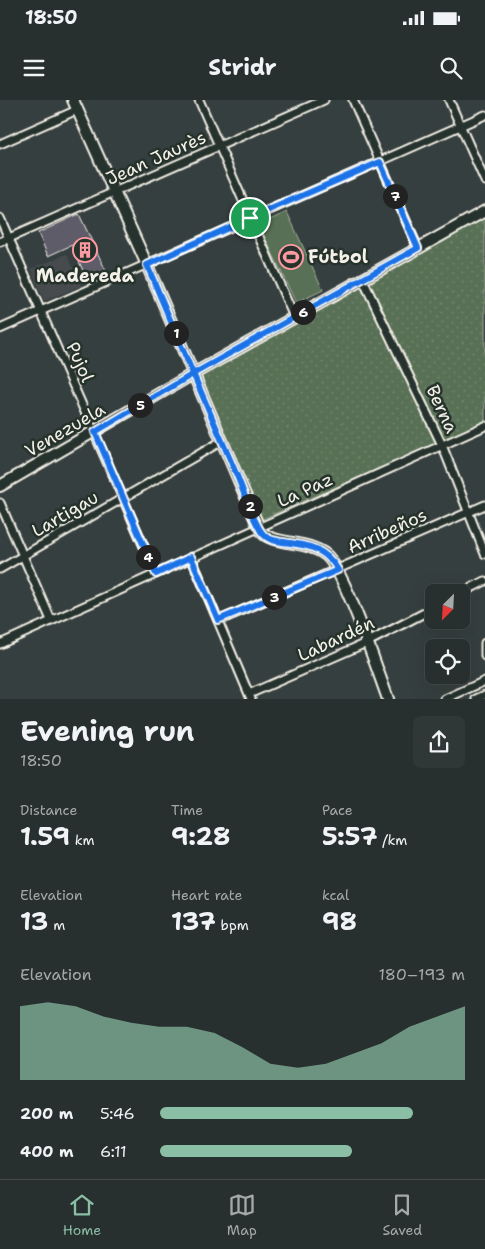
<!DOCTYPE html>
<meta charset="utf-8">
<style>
body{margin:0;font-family:"Shantell Sans",sans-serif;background:#303737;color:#f1f3f6;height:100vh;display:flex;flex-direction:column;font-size:19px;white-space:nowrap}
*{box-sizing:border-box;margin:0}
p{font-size:16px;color:#a5a9aa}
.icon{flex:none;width:28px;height:28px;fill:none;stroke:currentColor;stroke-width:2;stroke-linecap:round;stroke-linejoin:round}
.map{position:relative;height:599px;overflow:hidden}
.details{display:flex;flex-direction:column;background:#282f2f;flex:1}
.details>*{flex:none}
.needle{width:32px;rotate:204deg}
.fabs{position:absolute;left:425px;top:484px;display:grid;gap:10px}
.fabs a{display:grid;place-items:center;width:45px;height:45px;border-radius:8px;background:#282f2f;box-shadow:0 5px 20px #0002,0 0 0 1px #444a4b;font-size:25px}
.pin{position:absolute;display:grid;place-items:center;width:42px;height:42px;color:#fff;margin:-21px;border:2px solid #fff;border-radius:50%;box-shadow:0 1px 5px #0007}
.km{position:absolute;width:25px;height:25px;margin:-12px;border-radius:50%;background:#222;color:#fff;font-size:14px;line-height:25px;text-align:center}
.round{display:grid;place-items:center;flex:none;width:52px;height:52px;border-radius:8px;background:#303737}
.headline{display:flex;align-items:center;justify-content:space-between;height:85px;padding:0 20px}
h1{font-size:28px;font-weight:700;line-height:38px}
.figures{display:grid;grid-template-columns:repeat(3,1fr);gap:8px;height:85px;padding:5px 20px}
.figures div{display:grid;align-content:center}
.figures b{font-size:25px;font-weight:700}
.figures small{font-size:14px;font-weight:400}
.figures p{font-size:14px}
.chart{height:140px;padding:10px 20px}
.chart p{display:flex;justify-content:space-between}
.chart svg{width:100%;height:90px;margin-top:5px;fill:#8abfa5;opacity:.7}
ul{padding:0 20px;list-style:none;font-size:16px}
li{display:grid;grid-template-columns:80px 60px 1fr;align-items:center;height:38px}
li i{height:12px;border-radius:6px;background:#8abfa5}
.status{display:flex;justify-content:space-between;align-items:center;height:35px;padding:0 25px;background:#282f2f;direction:ltr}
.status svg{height:14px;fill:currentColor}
header{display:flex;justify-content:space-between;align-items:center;height:65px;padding:0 20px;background:#282f2f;font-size:22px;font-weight:700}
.tabs{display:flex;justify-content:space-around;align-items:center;height:70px;border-top:1px solid #444a4b;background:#282f2f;font-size:14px;color:#a5a9aa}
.tabs a{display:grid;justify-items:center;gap:2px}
.tabs .on{color:#8abfa5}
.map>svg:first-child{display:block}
</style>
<div class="status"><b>18:50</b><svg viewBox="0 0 49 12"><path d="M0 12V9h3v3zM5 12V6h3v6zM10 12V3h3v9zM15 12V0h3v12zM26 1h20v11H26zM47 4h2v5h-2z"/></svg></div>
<header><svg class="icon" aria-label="menu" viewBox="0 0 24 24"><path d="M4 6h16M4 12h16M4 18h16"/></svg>Stridr<svg class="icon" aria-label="search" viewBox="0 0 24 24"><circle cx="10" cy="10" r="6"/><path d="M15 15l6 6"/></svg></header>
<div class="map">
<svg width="485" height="599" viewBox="0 0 485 599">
<defs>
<pattern id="grass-dots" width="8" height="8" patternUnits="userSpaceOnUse" patternTransform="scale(1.25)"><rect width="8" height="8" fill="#586f54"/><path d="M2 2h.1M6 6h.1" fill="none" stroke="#71846d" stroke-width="1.8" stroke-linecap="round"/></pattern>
</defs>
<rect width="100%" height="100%" fill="#363f3f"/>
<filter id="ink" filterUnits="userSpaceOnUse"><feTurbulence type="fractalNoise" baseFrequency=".02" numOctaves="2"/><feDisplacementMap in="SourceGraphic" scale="10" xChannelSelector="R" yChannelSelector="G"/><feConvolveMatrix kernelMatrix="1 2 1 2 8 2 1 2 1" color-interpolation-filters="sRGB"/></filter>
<g filter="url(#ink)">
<path fill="#464b4e" d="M 67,154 L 81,186 L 44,201 L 31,169 Z"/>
<path fill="url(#grass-dots)" stroke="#a6b09e" d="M 485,117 L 485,322 L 445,341 L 368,180 Z
M 361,185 L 436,340 L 434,345 L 260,420 L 199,274 Z"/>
<path fill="#586f54" stroke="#a6b09e" d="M 287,112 L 323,190 L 296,203 L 259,125 Z"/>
<path fill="#5d5c68" stroke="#f4f1e8" d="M 79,114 L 106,171 L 87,180 L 72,145 L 48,156 L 38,133 Z"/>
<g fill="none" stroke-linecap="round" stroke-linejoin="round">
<defs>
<path id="street" d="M 199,0 L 294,217
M 353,0 L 418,148
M 449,0 L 485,81
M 0,44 L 77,10
M 0,118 L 156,474
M 0,142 L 324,0
M 363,180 L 442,345 L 485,454
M 0,229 L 485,15
M 0,403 L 51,520
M 191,457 L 251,599
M 0,469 L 222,341
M 461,493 L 485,481
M 218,521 L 485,405
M 485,543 L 485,556
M 0,544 L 485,326
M 249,594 L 366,543 L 434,508
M 445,599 L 485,581
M 476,599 L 485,595"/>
<path id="secondary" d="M 73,0 L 147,165 L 260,430 C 271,446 306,439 326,455 C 344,469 378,572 388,599
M 0,386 L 193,274 L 485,111"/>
</defs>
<use href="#street" stroke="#f4f1e8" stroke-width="11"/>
<use href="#secondary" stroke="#f4f1e8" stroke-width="14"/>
<use href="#street" stroke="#26332d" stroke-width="7"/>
<use href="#secondary" stroke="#26332d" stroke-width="10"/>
</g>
</g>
<g fill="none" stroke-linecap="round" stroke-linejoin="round" filter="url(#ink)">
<defs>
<path id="route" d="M 250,118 L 147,165 C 176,234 205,302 235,371 C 242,386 253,423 263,434 C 277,450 317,433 338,470 L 218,520 L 191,457 L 156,474 L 95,332 L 193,274 L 418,148 L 380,62 L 250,118"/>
</defs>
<use href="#route" stroke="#fff" stroke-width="10"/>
<use href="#route" stroke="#1a73e8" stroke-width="6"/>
</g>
<defs>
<symbol id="building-ring" viewBox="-11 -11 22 22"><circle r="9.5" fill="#26332d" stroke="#ff9aa2" stroke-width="1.5"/><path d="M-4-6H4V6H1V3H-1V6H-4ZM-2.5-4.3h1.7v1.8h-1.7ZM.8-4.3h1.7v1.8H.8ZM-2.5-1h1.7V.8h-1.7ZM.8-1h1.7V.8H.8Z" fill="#ff9aa2"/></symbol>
<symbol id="stadium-ring" viewBox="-11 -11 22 22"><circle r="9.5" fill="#26332d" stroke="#ff9aa2" stroke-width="1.5"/><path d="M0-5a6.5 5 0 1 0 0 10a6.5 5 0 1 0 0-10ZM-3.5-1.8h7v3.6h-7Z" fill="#ff9aa2"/></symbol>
</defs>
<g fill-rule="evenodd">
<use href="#building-ring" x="71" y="136" width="28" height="28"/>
<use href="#stadium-ring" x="277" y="143" width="28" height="28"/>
</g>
<g text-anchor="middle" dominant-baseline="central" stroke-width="5" stroke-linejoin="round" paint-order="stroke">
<g font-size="18" fill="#f4f1e8" stroke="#26332d">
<text transform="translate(156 58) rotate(-24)">Jean Jaurès</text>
<text transform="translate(80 262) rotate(66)">Pujol</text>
<text transform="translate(442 309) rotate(65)">Berna</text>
<text transform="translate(65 330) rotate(-30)">Venezuela</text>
<text transform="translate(305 390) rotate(-24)">La Paz</text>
<text transform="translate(65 414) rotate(-30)">Lartigau</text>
<text transform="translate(387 431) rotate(-24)">Arribeños</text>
<text transform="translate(336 539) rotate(-25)">Labardén</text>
</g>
<g font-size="18" font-weight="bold" fill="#f4f1e8" stroke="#26332d" text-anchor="start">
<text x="308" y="157">Fútbol</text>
<text x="85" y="176" text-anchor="middle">Madereda</text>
</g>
</g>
</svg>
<div class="fabs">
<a><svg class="needle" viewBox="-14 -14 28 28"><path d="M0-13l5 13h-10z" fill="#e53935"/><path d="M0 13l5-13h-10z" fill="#a5a9aa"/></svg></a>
<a><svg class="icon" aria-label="locate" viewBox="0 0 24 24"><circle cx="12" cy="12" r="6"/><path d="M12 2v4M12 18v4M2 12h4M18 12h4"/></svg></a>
</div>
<div class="pin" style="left:250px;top:118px;background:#1e9e55"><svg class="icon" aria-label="arrive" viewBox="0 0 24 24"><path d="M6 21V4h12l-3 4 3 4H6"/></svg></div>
<b class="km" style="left:176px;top:233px">1</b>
<b class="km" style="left:250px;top:406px">2</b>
<b class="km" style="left:274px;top:497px">3</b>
<b class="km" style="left:148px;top:457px">4</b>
<b class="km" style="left:140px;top:305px">5</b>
<b class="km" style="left:303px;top:212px">6</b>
<b class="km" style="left:395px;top:96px">7</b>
</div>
<section class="details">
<div class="headline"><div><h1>Evening run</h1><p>18:50</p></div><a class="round"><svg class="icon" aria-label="share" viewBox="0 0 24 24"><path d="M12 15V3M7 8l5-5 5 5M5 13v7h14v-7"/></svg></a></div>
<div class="figures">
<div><p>Distance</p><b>1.59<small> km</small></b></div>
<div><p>Time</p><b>9:28</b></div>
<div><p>Pace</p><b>5:57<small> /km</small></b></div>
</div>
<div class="figures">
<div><p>Elevation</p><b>13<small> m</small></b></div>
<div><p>Heart rate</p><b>137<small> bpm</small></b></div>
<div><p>kcal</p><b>98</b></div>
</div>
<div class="chart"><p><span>Elevation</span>180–193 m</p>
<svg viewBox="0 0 160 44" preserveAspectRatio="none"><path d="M0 44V8L10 6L20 8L30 13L40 16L50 18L60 18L70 21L80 28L90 36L100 38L110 36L120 31L130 26L140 18L150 13L160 8V44z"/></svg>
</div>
<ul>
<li><b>200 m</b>5:46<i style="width:83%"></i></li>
<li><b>400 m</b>6:11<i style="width:63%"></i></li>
</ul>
</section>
<nav class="tabs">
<a class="on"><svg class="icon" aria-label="home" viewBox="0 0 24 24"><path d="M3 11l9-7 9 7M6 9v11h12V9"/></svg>Home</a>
<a><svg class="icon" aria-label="map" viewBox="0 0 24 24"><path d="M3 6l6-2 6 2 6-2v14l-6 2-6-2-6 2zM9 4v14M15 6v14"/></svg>Map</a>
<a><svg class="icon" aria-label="saved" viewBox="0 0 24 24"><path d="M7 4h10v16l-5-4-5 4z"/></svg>Saved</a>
</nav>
